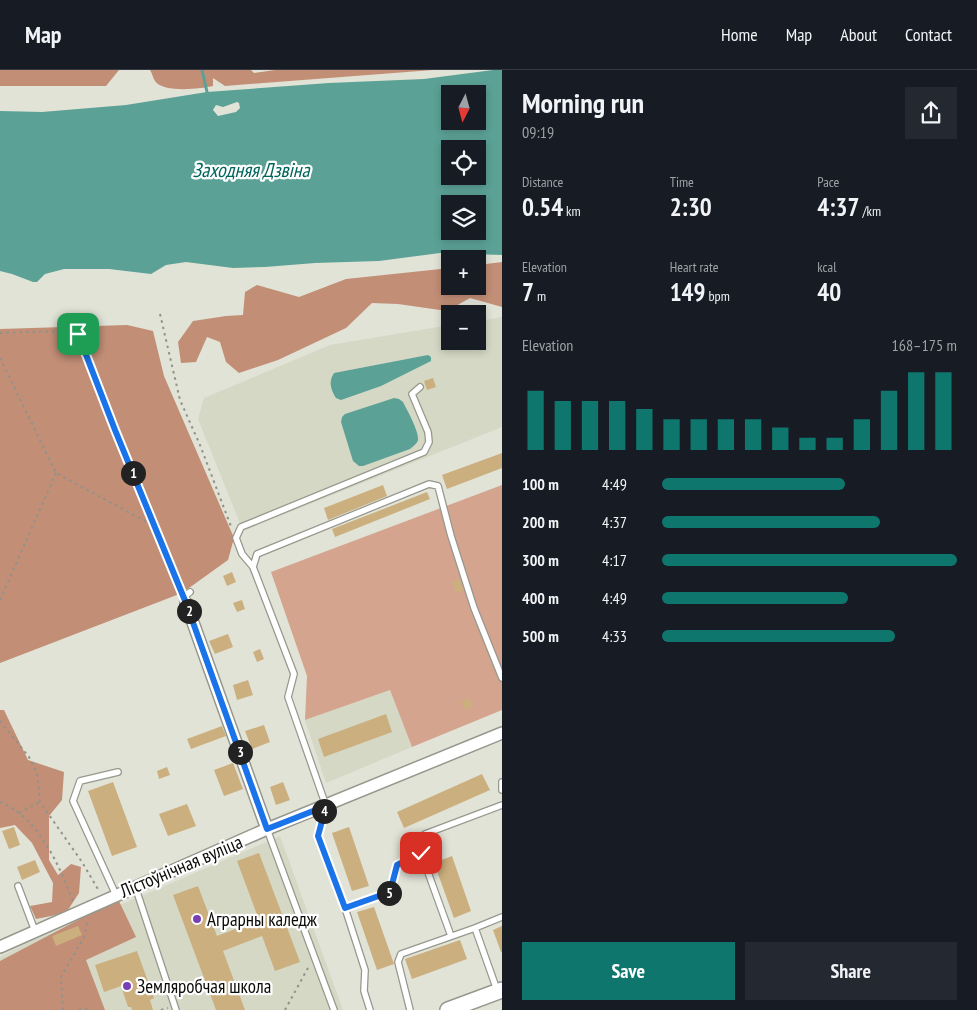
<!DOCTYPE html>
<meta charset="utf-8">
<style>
body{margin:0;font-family:"PT Sans Narrow",sans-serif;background:#242831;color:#f1f3f6;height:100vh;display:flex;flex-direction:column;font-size:19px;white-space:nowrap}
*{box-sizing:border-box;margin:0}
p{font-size:16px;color:#9ea1a6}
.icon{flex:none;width:28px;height:28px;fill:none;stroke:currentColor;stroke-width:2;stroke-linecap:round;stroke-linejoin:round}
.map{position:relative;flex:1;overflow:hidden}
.details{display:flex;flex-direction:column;background:#171b24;width:475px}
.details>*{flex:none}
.needle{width:32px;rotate:186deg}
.fabs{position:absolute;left:441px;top:15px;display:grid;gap:10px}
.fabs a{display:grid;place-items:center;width:45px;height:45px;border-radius:0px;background:#171b24;box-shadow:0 2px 8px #0003;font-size:25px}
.pin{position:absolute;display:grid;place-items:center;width:42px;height:42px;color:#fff;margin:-21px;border-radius:10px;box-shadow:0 2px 8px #0006}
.km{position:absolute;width:25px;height:25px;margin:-12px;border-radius:50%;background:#222;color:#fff;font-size:14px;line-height:25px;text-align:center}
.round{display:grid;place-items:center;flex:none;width:52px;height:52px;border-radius:0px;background:#242831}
.headline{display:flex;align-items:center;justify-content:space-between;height:85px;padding:0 20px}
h1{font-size:28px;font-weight:700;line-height:38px}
.figures{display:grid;grid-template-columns:repeat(3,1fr);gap:8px;height:85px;padding:5px 20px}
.figures div{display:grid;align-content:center}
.figures b{font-size:25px;font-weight:700}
.figures small{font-size:14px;font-weight:400}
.figures p{font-size:14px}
.chart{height:140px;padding:10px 20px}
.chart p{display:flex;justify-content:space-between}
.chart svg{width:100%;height:90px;margin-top:5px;stroke:#0f766e;stroke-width:6}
.action{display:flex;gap:10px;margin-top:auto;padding:10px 20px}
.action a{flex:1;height:58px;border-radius:0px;background:#0f766e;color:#fff;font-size:20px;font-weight:700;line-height:58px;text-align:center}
.action a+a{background:#242831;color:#f1f3f6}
ul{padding:0 20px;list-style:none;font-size:16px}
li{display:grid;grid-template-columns:80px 60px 1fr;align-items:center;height:38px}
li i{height:12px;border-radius:6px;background:#0f766e}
header{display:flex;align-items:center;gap:30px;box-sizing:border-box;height:70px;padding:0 25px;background:#171b24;border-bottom:1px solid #363941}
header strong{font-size:24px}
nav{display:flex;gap:28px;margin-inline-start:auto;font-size:18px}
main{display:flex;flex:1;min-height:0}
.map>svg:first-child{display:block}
</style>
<header>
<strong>Map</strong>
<nav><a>Home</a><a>Map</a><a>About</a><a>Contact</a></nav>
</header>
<main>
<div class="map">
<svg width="502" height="940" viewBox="0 0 502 940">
<rect width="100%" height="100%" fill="#e1e3d7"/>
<path fill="#d5d8c5" d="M 502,247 L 502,357 L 243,461 L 198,349 L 204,328 L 330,275 L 450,255 L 450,271 L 478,271 L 478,251 Z
M 390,620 L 412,677 L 326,713 L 305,650 Z
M 280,766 L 343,940 L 0,940 L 0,887 L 29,872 L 139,827 Z"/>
<path fill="#d4a48e" d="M 502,415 L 502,640 L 412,677 L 390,620 L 305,650 L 307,606 L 271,502 Z"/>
<path fill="#c28e76" d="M 0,0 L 119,0 L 106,16 L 0,16 Z
M 150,0 L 251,0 L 254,3 L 275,0 L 433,0 L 225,16 L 213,8 L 213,16 C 200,19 163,23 155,11 C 153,8 152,3 150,0 Z
M 502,192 L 502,237 L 470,228 L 447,241 L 398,234 L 372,233 L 346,258 L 278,290 L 239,303 L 226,292 L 220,272 L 207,267 L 196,292 L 181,293 L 178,272 L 193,251 L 226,246 L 243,245 L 245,222 L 257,215 L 299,227 L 346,209 L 450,198 L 450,216 L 478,216 L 478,195 Z
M 127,255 L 153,261 L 164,306 L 234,468 L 228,490 L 182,523 L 0,593 L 0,259 Z
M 0,640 L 4,640 L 28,690 L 64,702 L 62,730 L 49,746 L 49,790 L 58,805 L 71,794 L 81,797 L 79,823 L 66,843 L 36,849 L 30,836 L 52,832 L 53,813 L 32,773 L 15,755 L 0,758 Z
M 118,829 L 136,867 L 86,890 L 105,940 L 0,940 L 0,891 Z"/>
<path fill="#5ca196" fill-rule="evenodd" d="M 493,0 L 502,0 L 502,185 L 440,183 L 379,191 L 315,193 L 265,197 L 233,198 L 186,192 L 166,195 L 151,204 L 109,199 L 64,199 L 45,204 L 37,212 L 33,212 L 12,204 L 0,201 L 0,41 L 42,42 L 126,35 L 207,22 L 329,13 L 424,9 ZM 450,24 L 478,24 L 478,51 L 450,51 ZM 237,32 L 239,33 L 240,38 L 236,42 L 218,46 L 213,40 L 216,35 L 223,37 ZM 450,79 L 478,79 L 478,106 L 450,106 ZM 450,134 L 478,134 L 478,161 L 450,161 Z
M 428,285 L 431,287 L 431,291 L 381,316 L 341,330 L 336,328 C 331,320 328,312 334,303 Z
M 394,328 L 399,329 L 403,332 C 407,340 419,361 418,370 C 417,374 413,376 410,379 L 363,396 L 359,396 L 353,391 L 341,352 L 342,347 L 345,344 Z"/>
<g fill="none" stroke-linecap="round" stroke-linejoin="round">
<path stroke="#5ca196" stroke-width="3" d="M 202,0 L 207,22 L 207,26"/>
</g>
<path fill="#ccaf7e" d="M 433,308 L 436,317 L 427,320 L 424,311 Z
M 502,383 L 502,398 L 447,419 L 442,405 Z
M 383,415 L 387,426 L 328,450 L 324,438 Z
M 427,422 L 430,429 L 335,467 L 332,459 Z
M 232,502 L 236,512 L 227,516 L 223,506 Z
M 460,509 L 463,520 L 457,523 L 452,512 Z
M 242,530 L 245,539 L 237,542 L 233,533 Z
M 228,564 L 233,577 L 215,584 L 209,571 Z
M 260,579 L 264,589 L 257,592 L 253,582 Z
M 248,610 L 253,625 L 237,630 L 233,615 Z
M 469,628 L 473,636 L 465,640 L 461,632 Z
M 386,644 L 392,662 L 324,687 L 318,669 Z
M 264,655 L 270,672 L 252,679 L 245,661 Z
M 222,656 L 226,666 L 191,679 L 187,669 Z
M 233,693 L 243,719 L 224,726 L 214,700 Z
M 167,697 L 170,705 L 159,709 L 157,701 Z
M 482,704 L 490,720 L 404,758 L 397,742 Z
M 113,712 L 137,777 L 112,786 L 88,721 Z
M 283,712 L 290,730 L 276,735 L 270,717 Z
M 187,734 L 196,756 L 168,766 L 159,744 Z
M 14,757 L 20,775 L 9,779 L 2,761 Z
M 349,757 L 369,816 L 352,821 L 332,763 Z
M 259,783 L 300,892 L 275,901 L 262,866 L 223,881 L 245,940 L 216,940 L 173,825 L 198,816 L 217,866 L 259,850 L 237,791 Z
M 452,786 L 471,841 L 454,848 L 434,793 Z
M 35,790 L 40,802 L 22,810 L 17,797 Z
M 374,837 L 394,894 L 377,900 L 357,842 Z
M 78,856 L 82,865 L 56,876 L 52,866 Z
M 502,856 L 502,882 L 501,882 L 493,860 Z
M 460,870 L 467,889 L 412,909 L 405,889 Z
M 137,881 L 154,928 L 150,930 L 153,940 L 132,940 L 131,937 L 128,937 L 121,916 L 104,922 L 95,895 Z"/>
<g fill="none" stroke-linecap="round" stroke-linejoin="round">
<defs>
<path id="lane" d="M 253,497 L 257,484 L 429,414 L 438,416 L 451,466 L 474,538 L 502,608
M 186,533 L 185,526 L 190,522
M 502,712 L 502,720
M 326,736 L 288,627 L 294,604 L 253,497 L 242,484 L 236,468 L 241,457 L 424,382 L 429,372 L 428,362 L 412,324 L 420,317
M 267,759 L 334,940
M 425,764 L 502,735
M 323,781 L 345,838 L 365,900 L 364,921 L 370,940
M 421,783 L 451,866
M 18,816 L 35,861
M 135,816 L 176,940
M 116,825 L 73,731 L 80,711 L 118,702
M 345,838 L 390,822
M 497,920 L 475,858 L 502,847
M 410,940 L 398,892 L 401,884 L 475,858"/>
<path id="street" d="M 186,533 L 267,759
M 0,877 L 267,759 L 502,663"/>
<path id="secondary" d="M 448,940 L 502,920"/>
</defs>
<use href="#lane" stroke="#96988d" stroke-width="8"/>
<use href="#street" stroke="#96988d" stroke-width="14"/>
<use href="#secondary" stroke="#96988d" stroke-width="18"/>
<path stroke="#919289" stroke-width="2" stroke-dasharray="2.5 4" stroke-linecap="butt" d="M 160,244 L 180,330 L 200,375 L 232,459
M 0,263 L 59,261 L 78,264 L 115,360 L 154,456
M 0,288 L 56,403 L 154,456 L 181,519
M 0,530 L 56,403
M 0,651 L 29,687 L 37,703 L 40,732 L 82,792 L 99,821
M 0,732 C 39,747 60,797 74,834
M 19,743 L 40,732
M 320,774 L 318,766 L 322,749
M 392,815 L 397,795 L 415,786
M 63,940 L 61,907 L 84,867 L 88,850
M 79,940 L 85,938 L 90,940
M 161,940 L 168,938
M 285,940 L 309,896"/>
<use href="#lane" stroke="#fff" stroke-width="5.5"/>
<use href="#street" stroke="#fff" stroke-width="11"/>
<use href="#secondary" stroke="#fff" stroke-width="15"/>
</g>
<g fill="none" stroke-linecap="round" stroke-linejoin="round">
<defs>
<path id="route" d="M 78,264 L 115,360 L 186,533 L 267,759 L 326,736 L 318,766 L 345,838 L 390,822 L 397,795 L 421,783"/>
</defs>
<use href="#route" stroke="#fff" stroke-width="10"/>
<use href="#route" stroke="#1a73e8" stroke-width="6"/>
</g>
<g fill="#7940b6" stroke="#fff" stroke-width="2">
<circle cx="197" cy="849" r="5"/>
<circle cx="127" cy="916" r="5"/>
</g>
<g text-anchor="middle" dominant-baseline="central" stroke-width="4.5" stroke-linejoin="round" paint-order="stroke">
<g font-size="19" fill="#0b0c08" stroke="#fff">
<text transform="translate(181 796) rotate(-23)">Лістоўнічная вуліца</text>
</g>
<g font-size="19" fill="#0b0c08" stroke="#fff" text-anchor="start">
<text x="207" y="849">Аграрны каледж</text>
<text x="137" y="916">Земляробчая школа</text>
</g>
<g font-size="20" font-style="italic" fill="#00655b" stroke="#fff">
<text x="251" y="100">Заходняя Дзвіна</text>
</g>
</g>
</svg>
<div class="fabs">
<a><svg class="needle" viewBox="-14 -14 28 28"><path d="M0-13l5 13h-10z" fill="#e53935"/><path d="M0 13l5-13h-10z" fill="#9ea1a6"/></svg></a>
<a><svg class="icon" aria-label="locate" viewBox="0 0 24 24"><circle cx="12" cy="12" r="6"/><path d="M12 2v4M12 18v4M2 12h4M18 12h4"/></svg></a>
<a><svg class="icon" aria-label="layers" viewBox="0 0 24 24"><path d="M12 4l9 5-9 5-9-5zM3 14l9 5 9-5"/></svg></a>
<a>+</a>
<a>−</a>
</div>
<div class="pin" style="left:78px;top:264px;background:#1e9e55"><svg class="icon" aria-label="arrive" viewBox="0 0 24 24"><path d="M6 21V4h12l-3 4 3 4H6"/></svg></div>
<div class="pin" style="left:421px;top:783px;background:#d93025"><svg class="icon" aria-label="check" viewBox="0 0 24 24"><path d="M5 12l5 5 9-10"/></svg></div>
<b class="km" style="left:133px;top:403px">1</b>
<b class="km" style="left:189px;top:541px">2</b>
<b class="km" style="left:240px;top:682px">3</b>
<b class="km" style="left:324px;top:741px">4</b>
<b class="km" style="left:389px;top:823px">5</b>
</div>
<section class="details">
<div class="headline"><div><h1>Morning run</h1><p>09:19</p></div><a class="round"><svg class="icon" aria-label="share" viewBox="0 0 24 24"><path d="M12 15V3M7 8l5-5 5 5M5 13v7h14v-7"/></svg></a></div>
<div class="figures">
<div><p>Distance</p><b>0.54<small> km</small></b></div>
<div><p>Time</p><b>2:30</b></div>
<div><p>Pace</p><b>4:37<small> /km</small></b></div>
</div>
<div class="figures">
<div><p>Elevation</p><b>7<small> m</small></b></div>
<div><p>Heart rate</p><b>149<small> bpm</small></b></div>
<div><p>kcal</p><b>40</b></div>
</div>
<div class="chart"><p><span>Elevation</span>168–175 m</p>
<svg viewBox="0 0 160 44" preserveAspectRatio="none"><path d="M5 44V15M15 44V20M25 44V20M35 44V20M45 44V24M55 44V29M65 44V29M75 44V29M85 44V29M95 44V33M105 44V38M115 44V38M125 44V29M135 44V15M145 44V6M155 44V6"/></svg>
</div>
<ul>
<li><b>100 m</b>4:49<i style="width:62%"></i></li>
<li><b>200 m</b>4:37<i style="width:74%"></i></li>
<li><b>300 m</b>4:17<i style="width:100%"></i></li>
<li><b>400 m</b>4:49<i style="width:63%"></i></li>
<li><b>500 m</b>4:33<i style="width:79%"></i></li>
</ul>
<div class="action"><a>Save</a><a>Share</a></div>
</section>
</main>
